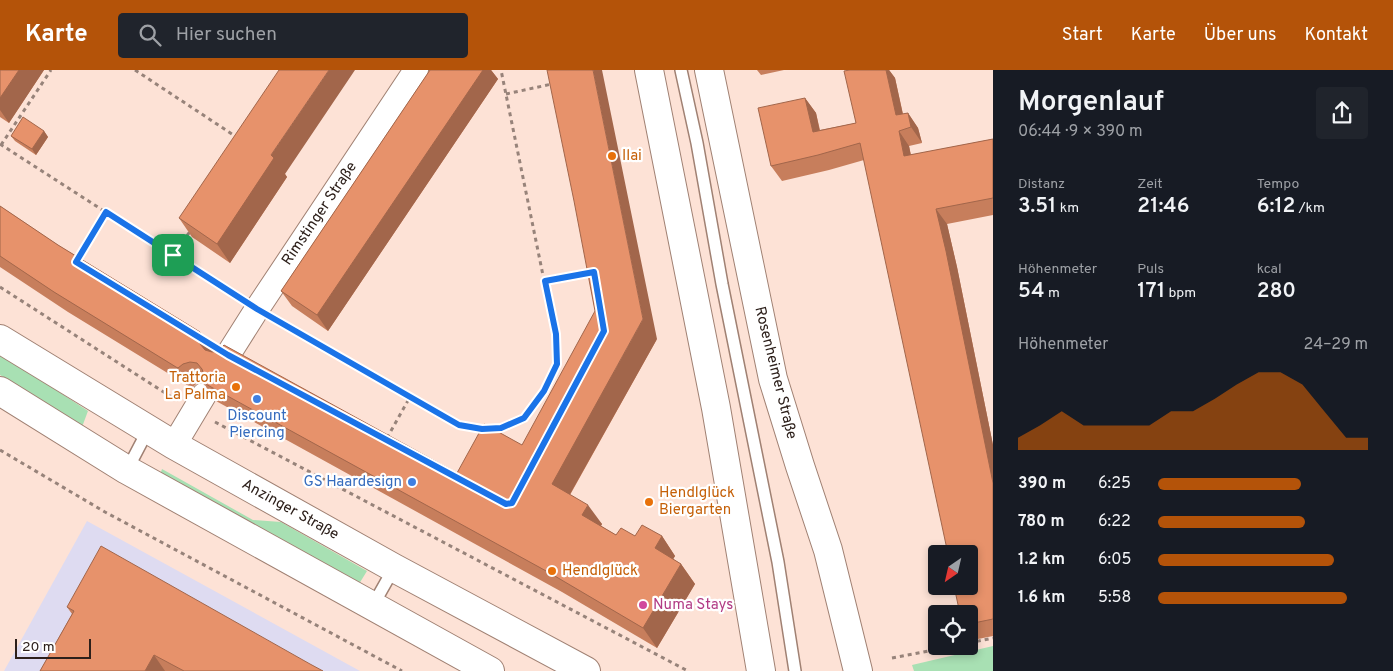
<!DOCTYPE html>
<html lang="de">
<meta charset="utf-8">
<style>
body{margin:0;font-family:Overpass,sans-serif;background:#20242c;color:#f1f3f6;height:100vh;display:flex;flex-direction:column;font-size:19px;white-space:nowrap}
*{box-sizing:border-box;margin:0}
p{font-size:16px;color:#9ea1a6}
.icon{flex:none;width:28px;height:28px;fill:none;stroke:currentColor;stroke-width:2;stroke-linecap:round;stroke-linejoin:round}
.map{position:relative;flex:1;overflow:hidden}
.drawer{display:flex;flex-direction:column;background:#171b24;width:400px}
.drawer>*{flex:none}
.needle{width:32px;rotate:214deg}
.buttons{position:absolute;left:928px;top:475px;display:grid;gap:10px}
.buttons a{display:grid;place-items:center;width:50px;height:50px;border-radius:5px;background:#171b24;box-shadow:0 2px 8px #0003;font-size:25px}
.scale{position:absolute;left:15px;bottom:12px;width:76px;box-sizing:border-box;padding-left:5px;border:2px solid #2d201b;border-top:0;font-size:14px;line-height:18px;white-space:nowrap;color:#2d201b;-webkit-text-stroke:4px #fff;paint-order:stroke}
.pin{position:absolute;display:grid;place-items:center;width:42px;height:42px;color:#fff;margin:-21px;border-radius:10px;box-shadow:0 2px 8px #0006}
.round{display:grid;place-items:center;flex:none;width:52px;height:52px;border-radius:5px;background:#20242c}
.headline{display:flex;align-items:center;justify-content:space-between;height:85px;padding:0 25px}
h1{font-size:28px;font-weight:600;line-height:38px}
.stats{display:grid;grid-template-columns:repeat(3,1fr);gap:8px;height:85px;padding:5px 25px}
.stats div{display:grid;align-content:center}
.stats b{font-size:21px;font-weight:600}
.stats small{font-size:14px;font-weight:400}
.stats p{font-size:14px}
.chart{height:140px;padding:10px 25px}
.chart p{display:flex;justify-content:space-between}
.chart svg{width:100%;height:90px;margin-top:5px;fill:#b45309;opacity:.7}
ul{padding:0 25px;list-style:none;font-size:16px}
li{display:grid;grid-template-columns:80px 60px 1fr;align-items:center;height:38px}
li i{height:12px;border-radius:6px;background:#b45309}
header{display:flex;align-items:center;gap:30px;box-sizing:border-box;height:70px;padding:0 25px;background:#b45309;color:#fff}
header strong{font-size:24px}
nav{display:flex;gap:28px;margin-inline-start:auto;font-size:18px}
.search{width:350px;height:45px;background:#20242c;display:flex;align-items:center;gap:12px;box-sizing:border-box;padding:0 18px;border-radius:5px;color:#9ea1a6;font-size:19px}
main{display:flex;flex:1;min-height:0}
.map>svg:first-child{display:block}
</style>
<header>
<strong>Karte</strong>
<div class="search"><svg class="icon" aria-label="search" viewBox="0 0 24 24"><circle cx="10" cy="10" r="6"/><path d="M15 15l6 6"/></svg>Hier suchen</div>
<nav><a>Start</a><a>Karte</a><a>Über uns</a><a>Kontakt</a></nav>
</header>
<main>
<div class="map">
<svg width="993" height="601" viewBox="0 0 993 601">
<rect width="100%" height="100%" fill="#fde2d6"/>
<path fill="#dedbf1" d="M 87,451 L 360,601 L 4,601 Z"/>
<path fill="#a8e0b3" d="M 0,283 L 88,341 L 82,357 L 0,305 Z
M 162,399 L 253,450 L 281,452 L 367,501 L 359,514 L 160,405 Z
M 993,576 L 993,601 L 914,601 L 912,595 Z"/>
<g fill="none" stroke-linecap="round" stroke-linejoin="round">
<defs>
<path id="lane" d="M 681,0 L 697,73 L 722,214 L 778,492 L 795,601
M 127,400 L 148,360
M 372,537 L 394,498"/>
<path id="street" d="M 226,288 L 257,239 L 416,0
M 174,375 L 204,325"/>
<path id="secondary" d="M 649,0 L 716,338 L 761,601
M 709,0 L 773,309 L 800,396 L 828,480 L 858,601
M 0,269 L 174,375 L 394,498 L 586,601
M 0,321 L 127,400 L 490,601"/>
</defs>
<use href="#lane" stroke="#a08173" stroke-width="14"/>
<use href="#street" stroke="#a08173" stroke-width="26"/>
<use href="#secondary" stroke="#a08173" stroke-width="30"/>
<path stroke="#97837a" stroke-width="3" stroke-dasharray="4 4" stroke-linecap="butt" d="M 135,0 L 238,68
M 506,24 L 552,14
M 0,74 L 236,226
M 1,75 L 51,0
M 173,185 L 191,160
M 77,191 L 106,142
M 545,211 L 591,202
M 0,217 L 173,328
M 278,251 L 459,355 L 484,359
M 215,352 L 688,601
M 490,359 L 501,358 L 524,348 L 544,321 L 557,294 L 555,264 L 501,0
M 387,368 L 410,327
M 0,380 L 105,442 L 402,601
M 969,573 L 993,568
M 892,588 L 954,576"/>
<use href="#lane" stroke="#fff" stroke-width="11"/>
<use href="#street" stroke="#fff" stroke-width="24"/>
<use href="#secondary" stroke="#fff" stroke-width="28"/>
</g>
<path fill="#c77e5c" d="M 0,0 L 44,0 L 9,53 L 0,47 Z
M 430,0 L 491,0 L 498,9 L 328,261 L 292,236 L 281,221 Z
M 757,0 L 784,0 L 761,5 Z
M 850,0 L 889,0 L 895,8 L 903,44 L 908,43 L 918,58 L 922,73 L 909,76 L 911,85 L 993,69 L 993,145 L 947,154 L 957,197 L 993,375 L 993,566 L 973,570 L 969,564 L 969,544 L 864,90 L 829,100 L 782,111 L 771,96 L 805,28 L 816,43 L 820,60 L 856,53 Z
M 44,61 L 48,67 L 36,85 L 15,71 L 11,66 Z
M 285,104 L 287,107 L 230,193 L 192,167 L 179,148 Z
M 0,136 L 58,175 L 200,262 L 214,281 L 457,403 L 522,375 L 657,269 L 570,425 L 602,454 L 601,456 L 616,465 L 635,466 L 662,466 L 675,486 L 673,489 L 681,494 L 695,514 L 657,578 L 562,522 L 216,331 L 202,312 L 197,313 L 192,318 L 68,242 L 0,197 Z
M 67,537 L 323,601 L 40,601 L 72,544 Z"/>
<path fill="#a2664b" d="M 19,0 L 44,0 L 9,53 L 0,40 L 0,28 Z
M 329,0 L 355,0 L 285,104 L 287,107 L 230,193 L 217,174 L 271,85 Z
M 483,0 L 491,0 L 498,9 L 328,261 L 317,245 Z
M 593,0 L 602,0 L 657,269 L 565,433 L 552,414 L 643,249 Z
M 886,0 L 889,0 L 895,8 L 906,59 L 896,45 Z
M 805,28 L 816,43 L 823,77 L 813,62 Z
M 908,43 L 918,58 L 922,73 L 911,57 Z
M 44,61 L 48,67 L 36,85 L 32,79 Z
M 899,61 L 909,76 L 914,102 L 904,86 Z
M 936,139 L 947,154 L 957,197 L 993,375 L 993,413 Z
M 200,262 L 214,281 L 212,288 L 200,274 L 199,268 Z
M 588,435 L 602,454 L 596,464 L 582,445 Z
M 662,466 L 675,486 L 668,498 L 655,478 Z
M 681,494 L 695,514 L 657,578 L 643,558 Z
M 154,585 L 165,601 L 145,601 Z"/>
<path fill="#e7926b" stroke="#a2664b" d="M 0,0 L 19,0 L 0,28 Z
M 279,0 L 329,0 L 271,85 L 274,88 L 217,174 L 179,148 Z
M 430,0 L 483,0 L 317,245 L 281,221 Z
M 547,0 L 593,0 L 643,249 L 552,414 L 588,435 L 582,445 L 616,465 L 621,458 L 635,466 L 642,455 L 662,466 L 655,478 L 681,494 L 643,558 L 548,502 L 202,312 L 204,305 L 202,299 L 197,293 L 190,292 L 183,294 L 178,298 L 176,297 L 54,222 L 0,186 L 0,136 L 58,175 L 200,262 L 199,268 L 200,274 L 205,280 L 212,282 L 218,281 L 224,275 L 457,403 L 484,354 L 522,375 L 595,241 L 574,131 Z
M 850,0 L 886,0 L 896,45 L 908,43 L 911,57 L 899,61 L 904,86 L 993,69 L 993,128 L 936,139 L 946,181 L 993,413 L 993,549 L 969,554 L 969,544 L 960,544 L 954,516 L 969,516 L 969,484 L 948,484 L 860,73 L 818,85 L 771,96 L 758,38 L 805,28 L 813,62 L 856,53 L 844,1 Z
M 23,47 L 44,61 L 32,79 L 11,66 Z
M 101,476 L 310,594 L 323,601 L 184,601 L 154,585 L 145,601 L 40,601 L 74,541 L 67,537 Z"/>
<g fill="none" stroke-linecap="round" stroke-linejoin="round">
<defs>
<path id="route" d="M 106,142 L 257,239 L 459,355 L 482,359 L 501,358 L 524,348 L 544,321 L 557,294 L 556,264 L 545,211 L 594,202 L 604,261 L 512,433 L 506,434 L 228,285 L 76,192 Z"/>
</defs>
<use href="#route" stroke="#fff" stroke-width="10"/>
<use href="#route" stroke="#1a73e8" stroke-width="6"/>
</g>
<g fill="#e8710a" stroke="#fff" stroke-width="2">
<circle cx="612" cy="86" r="5"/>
<circle cx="236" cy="317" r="5"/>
<circle cx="649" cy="432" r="5"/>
<circle cx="552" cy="501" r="5"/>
</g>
<g fill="#3f7fe0" stroke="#fff" stroke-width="2">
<circle cx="257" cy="329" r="5"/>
<circle cx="412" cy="412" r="5"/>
</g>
<circle fill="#d1479c" stroke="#fff" stroke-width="2" cx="643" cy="535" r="5"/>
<g text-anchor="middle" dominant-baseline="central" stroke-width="4.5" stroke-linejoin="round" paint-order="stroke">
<g font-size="15" fill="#c56008" stroke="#fff" text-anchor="start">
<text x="622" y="86">Ilai</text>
<text x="226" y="308" text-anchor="end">Trattoria<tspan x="226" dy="17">La Palma</tspan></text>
<text x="659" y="423">Hendlglück<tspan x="659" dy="17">Biergarten</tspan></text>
<text x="562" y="501">Hendlglück</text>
</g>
<g font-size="15" fill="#2d201b" stroke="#fff">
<text transform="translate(320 144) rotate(-56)">Rimstinger Straße</text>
<text transform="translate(775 303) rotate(76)">Rosenheimer Straße</text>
<text transform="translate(290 440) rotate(29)">Anzinger Straße</text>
</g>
<g font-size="15" fill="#366cbe" stroke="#fff">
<text x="257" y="346">Discount<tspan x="257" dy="17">Piercing</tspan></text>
<text x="402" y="412" text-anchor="end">GS Haardesign</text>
</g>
<g font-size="15" fill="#b23c85" stroke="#fff" text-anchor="start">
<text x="653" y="535">Numa Stays</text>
</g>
</g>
</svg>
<div class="buttons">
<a><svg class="needle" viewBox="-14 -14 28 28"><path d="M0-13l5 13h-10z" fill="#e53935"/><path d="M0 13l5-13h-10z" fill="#9ea1a6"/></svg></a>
<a><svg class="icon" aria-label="locate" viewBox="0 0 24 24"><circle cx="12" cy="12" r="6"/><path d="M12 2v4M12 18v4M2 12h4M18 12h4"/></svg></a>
</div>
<div class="scale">20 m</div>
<div class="pin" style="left:173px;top:185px;background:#1e9e55"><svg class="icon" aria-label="arrive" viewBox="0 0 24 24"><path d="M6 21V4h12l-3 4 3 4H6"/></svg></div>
</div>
<section class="drawer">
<div class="headline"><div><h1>Morgenlauf</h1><p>06:44 · 9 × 390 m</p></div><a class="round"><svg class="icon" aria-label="share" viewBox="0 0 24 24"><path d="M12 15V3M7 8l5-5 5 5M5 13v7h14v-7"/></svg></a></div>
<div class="stats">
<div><p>Distanz</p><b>3.51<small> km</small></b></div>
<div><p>Zeit</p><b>21:46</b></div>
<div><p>Tempo</p><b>6:12<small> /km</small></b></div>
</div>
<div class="stats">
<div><p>Höhenmeter</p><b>54<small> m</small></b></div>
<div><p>Puls</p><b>171<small> bpm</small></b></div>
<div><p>kcal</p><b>280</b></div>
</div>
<div class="chart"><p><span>Höhenmeter</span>24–29 m</p>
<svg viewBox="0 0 160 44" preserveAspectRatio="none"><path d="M0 44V38L10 32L20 25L30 32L40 32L50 32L60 32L70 25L80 25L90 19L100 12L110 6L120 6L130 12L140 25L150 38L160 38V44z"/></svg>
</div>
<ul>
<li><b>390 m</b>6:25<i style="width:68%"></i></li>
<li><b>780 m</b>6:22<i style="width:70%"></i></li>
<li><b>1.2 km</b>6:05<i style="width:84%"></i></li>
<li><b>1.6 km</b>5:58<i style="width:90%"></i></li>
</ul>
</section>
</main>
